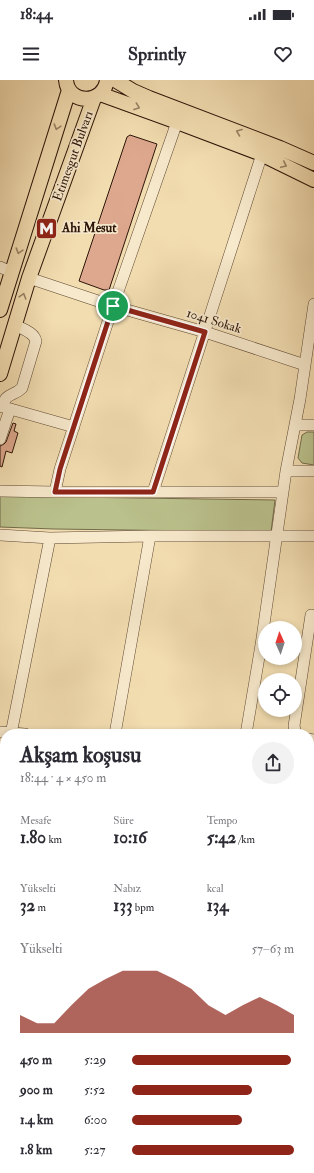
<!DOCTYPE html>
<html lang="tr">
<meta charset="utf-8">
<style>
body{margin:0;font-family:"IM FELL Double Pica",serif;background:#f2f2f3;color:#2b2b33;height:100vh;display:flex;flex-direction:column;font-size:15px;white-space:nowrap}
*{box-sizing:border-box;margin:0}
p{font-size:13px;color:#7c7c81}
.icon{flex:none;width:22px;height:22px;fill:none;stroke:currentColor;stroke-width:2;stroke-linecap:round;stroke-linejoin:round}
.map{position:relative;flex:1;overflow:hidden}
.details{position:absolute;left:0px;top:649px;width:314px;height:444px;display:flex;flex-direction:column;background:#fff;border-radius:16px 16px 0 0;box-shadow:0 2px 6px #0003}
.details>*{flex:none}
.needle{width:26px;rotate:357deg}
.buttons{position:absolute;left:258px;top:541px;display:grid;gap:8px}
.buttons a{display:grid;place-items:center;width:44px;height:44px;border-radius:50%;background:#fff;box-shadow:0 2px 6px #0003;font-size:20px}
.pin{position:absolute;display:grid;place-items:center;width:34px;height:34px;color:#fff;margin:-17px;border:2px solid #fff;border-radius:50%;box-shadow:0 1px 4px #0007}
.round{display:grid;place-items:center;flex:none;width:42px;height:42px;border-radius:21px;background:#f2f2f3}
.overview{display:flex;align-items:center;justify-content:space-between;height:68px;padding:0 20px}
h1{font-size:22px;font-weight:700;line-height:30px}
.figures{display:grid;grid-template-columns:repeat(3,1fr);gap:6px;height:68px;padding:4px 20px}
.figures div{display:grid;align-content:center}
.figures b{font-size:17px;font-weight:700}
.figures small{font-size:11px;font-weight:400}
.figures p{font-size:11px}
.chart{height:112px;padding:8px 20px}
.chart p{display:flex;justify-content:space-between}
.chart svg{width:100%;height:72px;margin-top:4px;fill:#8f2418;opacity:.7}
ul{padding:0 20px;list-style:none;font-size:13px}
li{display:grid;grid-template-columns:64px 48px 1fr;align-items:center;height:30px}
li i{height:10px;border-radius:5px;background:#8f2418}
.status{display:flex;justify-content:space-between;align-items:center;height:28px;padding:0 20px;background:#fff;direction:ltr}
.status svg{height:11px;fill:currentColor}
header{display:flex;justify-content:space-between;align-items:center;height:52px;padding:0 20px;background:#fff;font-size:18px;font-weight:700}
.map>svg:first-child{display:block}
</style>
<div class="status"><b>18:44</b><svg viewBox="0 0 49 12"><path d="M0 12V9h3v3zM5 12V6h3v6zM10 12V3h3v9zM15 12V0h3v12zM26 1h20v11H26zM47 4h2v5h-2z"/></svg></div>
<header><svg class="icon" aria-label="menu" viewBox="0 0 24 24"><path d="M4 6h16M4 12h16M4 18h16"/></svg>Sprintly<svg class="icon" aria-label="heart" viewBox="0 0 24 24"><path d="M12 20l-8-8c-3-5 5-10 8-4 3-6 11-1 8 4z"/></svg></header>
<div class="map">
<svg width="314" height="1093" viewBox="0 0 314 1093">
<rect width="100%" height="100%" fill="#f2ddb1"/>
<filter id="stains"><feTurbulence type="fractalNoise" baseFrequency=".005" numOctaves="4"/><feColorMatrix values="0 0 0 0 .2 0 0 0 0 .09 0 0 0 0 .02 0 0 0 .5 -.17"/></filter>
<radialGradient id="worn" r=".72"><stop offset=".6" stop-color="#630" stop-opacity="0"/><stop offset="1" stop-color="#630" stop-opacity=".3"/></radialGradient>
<path fill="#bac18c" stroke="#736b4a" d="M 307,352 L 314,352 L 314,385 L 302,383 L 298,378 L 302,355 Z
M 0,416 L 275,420 L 271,452 L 54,449 L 0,447 Z
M 0,999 L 5,999 L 5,1088 L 102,1089 L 94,1093 L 0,1093 Z
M 130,1088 L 302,1088 L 302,1093 L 132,1093 L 130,1090 Z"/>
<path fill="#dea88e" stroke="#2c1508" d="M 130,55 L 157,64 L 109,210 L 104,210 L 79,201 L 127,57 Z
M 13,343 L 16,344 L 14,351 L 18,353 L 12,373 L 6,371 L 2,387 L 0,386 L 0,366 L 4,364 L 6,362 Z"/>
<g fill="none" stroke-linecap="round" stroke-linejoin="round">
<defs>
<path id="minor" d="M 0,187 L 12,192
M 29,198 L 113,226 L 205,252 L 305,285
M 0,326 L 74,347
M 2,327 C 6,312 13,317 22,308 L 36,261 C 34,252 22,249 15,245
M 295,345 L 314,345
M 0,359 L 10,329
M 286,391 L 300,319 L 314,224
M 0,411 L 55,412 L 283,412
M 55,412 L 60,389 L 113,226 L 177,42
M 153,412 L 262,74
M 0,455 L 50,458 L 150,456 L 314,456
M 0,652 L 25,654
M 11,654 L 50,458
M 115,654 L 150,456
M 246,654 L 261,565 L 286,391 L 314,391
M 296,654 L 294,646 L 311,535
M 309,659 L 314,660
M 310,701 L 311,682
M 0,718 L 5,690
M 309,926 L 314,926
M 0,995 L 5,995
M 309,1003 L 314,1003
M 119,1093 L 119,1088"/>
<path id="major" d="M 66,0 C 68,25 104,25 107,0
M 115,0 L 133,11 L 149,18 L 280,68 L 314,83
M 100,14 L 169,39 L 259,73 L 314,100
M 0,230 L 69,10
M 0,294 L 29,198 L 94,18"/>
</defs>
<use href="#minor" stroke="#5e4732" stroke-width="12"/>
<use href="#major" stroke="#2c1508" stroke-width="16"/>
<use href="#minor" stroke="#f7e9cc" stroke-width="11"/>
<use href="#major" stroke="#f2ddb1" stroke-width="14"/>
</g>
<defs><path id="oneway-chevron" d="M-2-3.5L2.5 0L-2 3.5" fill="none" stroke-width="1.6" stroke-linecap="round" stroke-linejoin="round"/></defs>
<g stroke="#998365">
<use href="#oneway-chevron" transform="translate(137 27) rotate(20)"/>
<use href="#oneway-chevron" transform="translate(57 47) rotate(107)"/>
<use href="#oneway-chevron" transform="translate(239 52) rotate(-159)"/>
<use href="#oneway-chevron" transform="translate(284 85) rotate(25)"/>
<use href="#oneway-chevron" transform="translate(19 171) rotate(107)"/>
<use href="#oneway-chevron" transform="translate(23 216) rotate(-73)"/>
</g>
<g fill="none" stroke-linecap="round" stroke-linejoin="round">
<defs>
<path id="route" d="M 113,226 L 205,252 L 153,412 L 55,412 L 60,389 Z"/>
</defs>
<use href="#route" stroke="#fff" stroke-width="8"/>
<use href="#route" stroke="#8f2418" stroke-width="5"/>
</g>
<defs>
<symbol id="metro-square" viewBox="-11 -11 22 22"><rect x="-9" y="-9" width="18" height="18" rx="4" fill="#8f2418" stroke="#f7e9cc"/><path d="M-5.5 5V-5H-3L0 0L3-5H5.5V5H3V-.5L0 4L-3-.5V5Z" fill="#fff"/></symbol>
</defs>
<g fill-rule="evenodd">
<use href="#metro-square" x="34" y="136" width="25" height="25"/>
</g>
<g text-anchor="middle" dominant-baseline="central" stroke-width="3.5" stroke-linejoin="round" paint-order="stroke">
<g font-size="13" fill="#2c1508" stroke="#f7e9cc">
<text transform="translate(73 76) rotate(-70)">Etimesgut Bulvarı</text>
<text transform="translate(214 241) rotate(17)">1041 Sokak</text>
</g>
<g font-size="13" font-weight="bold" fill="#2c1508" stroke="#f7e9cc" text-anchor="start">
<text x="62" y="148">Ahi Mesut</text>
</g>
</g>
<rect width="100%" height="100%" filter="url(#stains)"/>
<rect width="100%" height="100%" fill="url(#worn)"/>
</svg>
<div class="buttons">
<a><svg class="needle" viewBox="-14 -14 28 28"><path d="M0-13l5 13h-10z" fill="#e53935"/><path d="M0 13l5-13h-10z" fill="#7c7c81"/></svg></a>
<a><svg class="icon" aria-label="locate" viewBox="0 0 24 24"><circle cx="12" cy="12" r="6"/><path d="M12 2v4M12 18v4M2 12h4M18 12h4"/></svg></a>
</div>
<div class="pin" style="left:113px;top:226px;background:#1e9e55"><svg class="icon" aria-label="arrive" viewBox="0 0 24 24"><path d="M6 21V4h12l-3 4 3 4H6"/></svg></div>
<section class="details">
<div class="overview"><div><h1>Akşam koşusu</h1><p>18:44 · 4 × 450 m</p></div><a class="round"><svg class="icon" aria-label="share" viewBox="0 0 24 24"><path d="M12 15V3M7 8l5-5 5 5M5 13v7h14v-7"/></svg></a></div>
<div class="figures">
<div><p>Mesafe</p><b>1.80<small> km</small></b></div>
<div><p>Süre</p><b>10:16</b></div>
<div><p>Tempo</p><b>5:42<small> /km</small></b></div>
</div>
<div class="figures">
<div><p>Yükselti</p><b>32<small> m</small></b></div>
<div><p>Nabız</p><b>133<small> bpm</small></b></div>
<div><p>kcal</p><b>134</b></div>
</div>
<div class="chart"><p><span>Yükselti</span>57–63 m</p>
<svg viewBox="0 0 160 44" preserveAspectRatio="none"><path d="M0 44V33L10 38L20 38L30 27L40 17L50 11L60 6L70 6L80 6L90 11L100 17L110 27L120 33L130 27L140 22L150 27L160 33V44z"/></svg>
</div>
<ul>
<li><b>450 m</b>5:29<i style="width:98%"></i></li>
<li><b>900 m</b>5:52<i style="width:74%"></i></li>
<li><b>1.4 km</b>6:00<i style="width:68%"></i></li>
<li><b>1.8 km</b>5:27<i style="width:100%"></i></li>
</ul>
</section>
</div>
